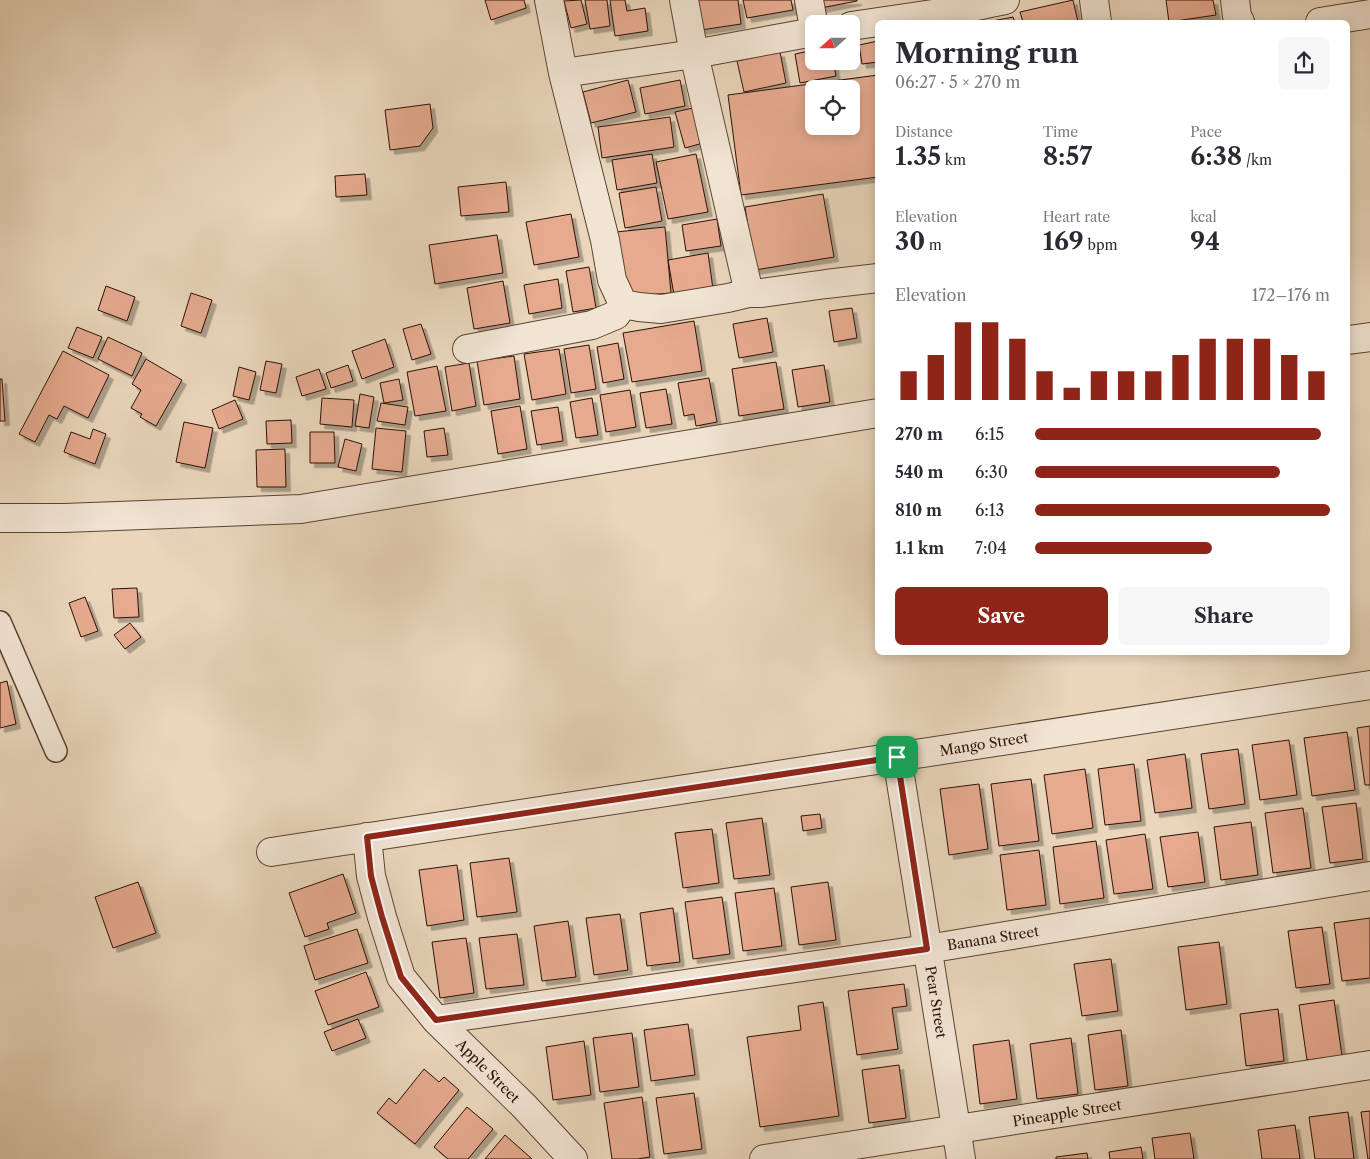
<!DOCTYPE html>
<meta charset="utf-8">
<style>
body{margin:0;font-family:"Libre Caslon Text",serif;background:#f7f7f7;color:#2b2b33;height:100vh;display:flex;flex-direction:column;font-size:19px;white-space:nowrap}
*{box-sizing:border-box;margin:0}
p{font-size:16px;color:#7c7c81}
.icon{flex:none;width:28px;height:28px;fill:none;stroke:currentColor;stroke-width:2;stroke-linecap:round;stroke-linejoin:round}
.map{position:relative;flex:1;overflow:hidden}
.details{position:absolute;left:875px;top:20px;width:475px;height:635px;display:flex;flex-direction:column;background:#fff;border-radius:8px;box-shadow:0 2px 12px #0003}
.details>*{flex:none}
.needle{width:32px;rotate:249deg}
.tools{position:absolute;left:805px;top:15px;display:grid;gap:10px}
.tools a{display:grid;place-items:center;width:55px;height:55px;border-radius:8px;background:#fff;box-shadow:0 2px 12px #0003;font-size:25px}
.pin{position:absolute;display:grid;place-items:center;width:42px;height:42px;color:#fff;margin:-21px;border-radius:10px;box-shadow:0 2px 8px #0006}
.round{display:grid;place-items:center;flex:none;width:52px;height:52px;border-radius:8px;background:#f7f7f7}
.overview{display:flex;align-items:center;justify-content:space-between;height:85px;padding:0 20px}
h1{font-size:28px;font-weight:700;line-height:38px}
.metrics{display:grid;grid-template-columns:repeat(3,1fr);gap:8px;height:85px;padding:5px 20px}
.metrics div{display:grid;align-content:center}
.metrics b{font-size:25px;font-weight:700}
.metrics small{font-size:14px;font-weight:400}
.metrics p{font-size:14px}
.chart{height:140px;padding:10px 20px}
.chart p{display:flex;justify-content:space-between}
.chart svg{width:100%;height:90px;margin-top:5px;stroke:#8f2418;stroke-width:6}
.button{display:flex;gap:10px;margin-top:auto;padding:10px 20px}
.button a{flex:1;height:58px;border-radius:8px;background:#8f2418;color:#fff;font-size:20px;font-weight:700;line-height:58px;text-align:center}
.button a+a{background:#f7f7f7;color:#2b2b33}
ul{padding:0 20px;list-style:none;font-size:16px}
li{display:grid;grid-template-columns:80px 60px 1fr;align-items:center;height:38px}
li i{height:12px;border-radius:6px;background:#8f2418}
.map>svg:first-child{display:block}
</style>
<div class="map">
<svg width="1370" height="1159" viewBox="0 0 1370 1159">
<defs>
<filter id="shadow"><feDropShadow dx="4.5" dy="4.5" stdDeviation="0" flood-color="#0004"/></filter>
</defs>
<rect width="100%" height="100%" fill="#e9d6bb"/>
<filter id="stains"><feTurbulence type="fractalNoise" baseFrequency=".004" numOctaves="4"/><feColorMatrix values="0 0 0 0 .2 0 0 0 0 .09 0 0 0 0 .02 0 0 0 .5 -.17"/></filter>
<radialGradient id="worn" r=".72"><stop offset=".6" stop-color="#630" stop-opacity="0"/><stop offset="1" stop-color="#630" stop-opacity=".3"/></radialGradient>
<path fill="#e6aa8f" stroke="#2c1105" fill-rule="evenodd" filter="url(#shadow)" d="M 485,0 L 524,0 L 526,8 L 491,20 Z
M 581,0 L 587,24 L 571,28 L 564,1 Z
M 585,0 L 607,0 L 610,26 L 590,29 Z
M 610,0 L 625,0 L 627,11 L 645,8 L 648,31 L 615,36 Z
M 696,0 L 738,0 L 741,24 L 701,30 Z
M 743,0 L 791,0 L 793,10 L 747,18 Z
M 819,0 L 857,0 L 857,1 L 821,8 Z
M 1073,0 L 1078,22 L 1023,22 L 1020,12 Z
M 1166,0 L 1213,0 L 1216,15 L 1169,22 Z
M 1013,17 L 1015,22 L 987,22 Z
M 878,41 L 878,62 L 862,64 L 859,45 Z
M 814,50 L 814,61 L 833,61 L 836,76 L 800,83 L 795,54 Z
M 780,52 L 786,83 L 744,92 L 737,61 Z
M 878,75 L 878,177 L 741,195 L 728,95 ZM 814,89 L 851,89 L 851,126 L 814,126 Z
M 628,80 L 636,112 L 591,123 L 583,92 Z
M 680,80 L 685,106 L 645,114 L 640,88 Z
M 430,104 L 433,128 L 420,146 L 390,150 L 385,110 Z
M 693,108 L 703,143 L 685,148 L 675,112 Z
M 670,117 L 674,147 L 602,158 L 598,127 Z
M 652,154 L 657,183 L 617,190 L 612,160 Z
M 696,154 L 708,212 L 668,219 L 656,162 Z
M 365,174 L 367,195 L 336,197 L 335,176 Z
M 506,182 L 509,212 L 461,216 L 458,187 Z
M 656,187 L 662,221 L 625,228 L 619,193 Z
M 823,194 L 834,257 L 755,270 L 745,207 Z
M 571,214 L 579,257 L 534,265 L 526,222 Z
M 717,219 L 721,246 L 686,251 L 682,225 Z
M 665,227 L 671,293 L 621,297 L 616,232 Z
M 497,235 L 503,273 L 435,284 L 429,245 Z
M 708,253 L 713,289 L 674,295 L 668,260 Z
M 589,267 L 596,308 L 573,312 L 566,271 Z
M 558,279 L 562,308 L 529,314 L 524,285 Z
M 503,281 L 510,323 L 474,329 L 467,288 Z
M 106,286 L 135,297 L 127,321 L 98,310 Z
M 191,293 L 212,300 L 201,333 L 181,326 Z
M 852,308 L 857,338 L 834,342 L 829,311 Z
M 767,318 L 773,352 L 739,358 L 733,324 Z
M 694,321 L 702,371 L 632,382 L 623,333 Z
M 421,324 L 431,354 L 412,360 L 403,329 Z
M 77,327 L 102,337 L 93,358 L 68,348 Z
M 108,337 L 142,353 L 132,376 L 98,359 Z
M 385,339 L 394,367 L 362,379 L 352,351 Z
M 618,343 L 624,379 L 603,383 L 597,347 Z
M 589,345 L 596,389 L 571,393 L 564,349 Z
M 559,349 L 566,394 L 532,400 L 524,354 Z
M 63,351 L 109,375 L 88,418 L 64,406 L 57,419 L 49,415 L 35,442 L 19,434 Z
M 514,356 L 520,399 L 484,405 L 477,361 Z
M 146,359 L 182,380 L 156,426 L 140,417 L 142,414 L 131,408 L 141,390 L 132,384 Z
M 266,361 L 282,364 L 276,393 L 260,390 Z
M 776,362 L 784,409 L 739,416 L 732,369 Z
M 469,363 L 476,406 L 452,411 L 445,367 Z
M 348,365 L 353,381 L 331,388 L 326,373 Z
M 824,365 L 830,402 L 798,407 L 792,370 Z
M 437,366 L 446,411 L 415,416 L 407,372 Z
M 239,367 L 256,372 L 249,400 L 233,396 Z
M 319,369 L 326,389 L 302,396 L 296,377 Z
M 709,378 L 717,422 L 696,426 L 694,414 L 684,416 L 678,383 Z
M 0,379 L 2,379 L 5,421 L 0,421 Z
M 399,379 L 403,400 L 384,403 L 380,383 Z
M 666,389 L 672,424 L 646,428 L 640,393 Z
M 630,390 L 636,427 L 606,432 L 600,395 Z
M 360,394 L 374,397 L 369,428 L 355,426 Z
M 322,398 L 354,400 L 352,427 L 320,424 Z
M 592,398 L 598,435 L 576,438 L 570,402 Z
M 235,400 L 243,419 L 219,429 L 212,410 Z
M 381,403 L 408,407 L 405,425 L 377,421 Z
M 520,406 L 527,449 L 498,454 L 491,411 Z
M 558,407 L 563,441 L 537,445 L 531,411 Z
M 291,420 L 292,443 L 267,444 L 266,421 Z
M 184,422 L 213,428 L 205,468 L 176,462 Z
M 376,428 L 406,431 L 402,472 L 372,469 Z
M 444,428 L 448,455 L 427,457 L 424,431 Z
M 93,429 L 106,434 L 95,464 L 64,452 L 71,432 L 90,439 Z
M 310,432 L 334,432 L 335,463 L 310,463 Z
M 345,439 L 362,444 L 356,471 L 338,467 Z
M 285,449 L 286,487 L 257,487 L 256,450 Z
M 137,588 L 139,617 L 114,618 L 112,589 Z
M 85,597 L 98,631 L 81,637 L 69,603 Z
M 130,623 L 141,637 L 125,649 L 114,635 Z
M 7,681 L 16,724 L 0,728 L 0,683 Z
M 1370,726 L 1370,785 L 1365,785 L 1357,728 Z
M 1347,732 L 1355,790 L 1312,796 L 1304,738 Z
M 1289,740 L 1297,795 L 1260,800 L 1252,745 Z
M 1238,749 L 1245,804 L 1209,809 L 1201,754 Z
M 1185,754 L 1192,808 L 1155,813 L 1147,760 Z
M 1134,764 L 1141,821 L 1105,825 L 1098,769 Z
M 1085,769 L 1093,828 L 1052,834 L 1044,775 Z
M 1031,779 L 1039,841 L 999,846 L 991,784 Z
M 979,784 L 988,849 L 949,855 L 940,789 Z
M 1356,803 L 1363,859 L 1330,863 L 1322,807 Z
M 1303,808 L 1311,868 L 1273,873 L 1265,813 Z
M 820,814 L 822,828 L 803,831 L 801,816 Z
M 762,818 L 770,875 L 734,879 L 726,823 Z
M 1251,822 L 1258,875 L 1221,880 L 1214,827 Z
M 712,829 L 719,883 L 683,888 L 675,833 Z
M 1198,832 L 1205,882 L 1168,887 L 1160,837 Z
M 1145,834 L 1153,889 L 1114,894 L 1106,840 Z
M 1096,841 L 1104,898 L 1060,904 L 1053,847 Z
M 1039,850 L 1046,905 L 1007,910 L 1000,855 Z
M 509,858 L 517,912 L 477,917 L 470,863 Z
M 457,865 L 464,920 L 427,926 L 419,870 Z
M 343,874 L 356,913 L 327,923 L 329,929 L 305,937 L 289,893 Z
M 138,882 L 156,933 L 113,948 L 95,897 Z
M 828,882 L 836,940 L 799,945 L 791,887 Z
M 774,888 L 782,946 L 743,951 L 735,893 Z
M 722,897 L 730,954 L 693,959 L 685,902 Z
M 673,908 L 680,962 L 647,966 L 640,913 Z
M 620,914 L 628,970 L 594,975 L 586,918 Z
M 1370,918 L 1370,978 L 1342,981 L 1334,923 Z
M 568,921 L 576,977 L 542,981 L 534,926 Z
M 1322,927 L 1330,984 L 1296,988 L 1288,931 Z
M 357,929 L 368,963 L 315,980 L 304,946 Z
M 517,934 L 524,985 L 486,989 L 479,938 Z
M 466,938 L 474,993 L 440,998 L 432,942 Z
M 1219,942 L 1227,1004 L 1186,1010 L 1178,947 Z
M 1111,959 L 1118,1011 L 1082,1016 L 1074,964 Z
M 366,972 L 379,1007 L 328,1025 L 315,991 Z
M 904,984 L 907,1006 L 892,1008 L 898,1049 L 857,1055 L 848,991 Z
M 1334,1000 L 1342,1056 L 1307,1060 L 1299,1005 Z
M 823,1002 L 839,1116 L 760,1127 L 747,1037 L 801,1030 L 798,1006 Z
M 1278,1009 L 1284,1061 L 1246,1066 L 1240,1014 Z
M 358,1019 L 366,1038 L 332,1051 L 324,1032 Z
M 688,1024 L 695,1075 L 651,1081 L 644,1030 Z
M 1121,1030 L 1128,1086 L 1095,1090 L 1088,1035 Z
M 632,1033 L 639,1087 L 600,1092 L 593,1038 Z
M 1071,1038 L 1078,1094 L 1037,1099 L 1030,1044 Z
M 1009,1040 L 1017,1099 L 980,1104 L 973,1045 Z
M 584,1041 L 591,1095 L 553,1100 L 546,1047 Z
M 899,1065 L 906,1118 L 869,1123 L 862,1070 Z
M 424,1069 L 439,1082 L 444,1077 L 459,1090 L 415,1144 L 377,1113 L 389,1098 L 396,1104 Z
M 694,1093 L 702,1149 L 664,1154 L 656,1098 Z
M 642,1097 L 650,1157 L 637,1159 L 612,1159 L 604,1103 Z
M 467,1107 L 493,1129 L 468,1159 L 448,1159 L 434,1147 Z
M 1370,1111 L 1370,1159 L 1368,1159 L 1361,1112 Z
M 1348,1112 L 1354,1159 L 1315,1159 L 1309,1117 Z
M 1295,1125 L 1300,1159 L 1262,1159 L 1258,1130 Z
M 1190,1133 L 1194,1159 L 1155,1159 L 1152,1138 Z
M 505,1135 L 532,1159 L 485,1159 Z
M 1141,1147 L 1143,1159 L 1110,1159 L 1109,1152 Z
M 1087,1153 L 1088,1159 L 1056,1159 L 1056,1157 Z"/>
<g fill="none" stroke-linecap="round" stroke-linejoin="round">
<defs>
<path id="service" d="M 0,622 L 56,751"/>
<path id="minor" d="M 549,0 L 563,73 L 605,240 L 612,280 L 623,304 L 639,307 L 661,309 L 728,298 L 749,293 L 762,293 L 826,284 L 878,278
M 684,0 L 694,54 L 749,293
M 809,0 L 814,28
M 1094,0 L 1097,22
M 1235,0 L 1237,16 L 1240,22
M 1320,22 L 1370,14
M 851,26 L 947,12 L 1005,0
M 563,73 L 694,54 L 814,32
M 467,349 L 592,325 L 616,315 L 623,304
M 897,757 L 961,1159
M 367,837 L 371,876 L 382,917 L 401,977 L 436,1020 L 524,1106 L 573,1159
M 271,852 L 1370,685
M 436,1020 L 927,949 L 1370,876
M 764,1159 L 1370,1065"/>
<path id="tertiary" d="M 1348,340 L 1370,337
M 0,518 L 64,518 L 301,509 L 878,413"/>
</defs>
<use href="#service" stroke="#5b4232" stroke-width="24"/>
<use href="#minor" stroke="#5b4232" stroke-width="30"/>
<use href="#tertiary" stroke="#5b4232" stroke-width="30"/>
<use href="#service" stroke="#f1e4d3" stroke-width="21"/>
<use href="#minor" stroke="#f1e4d3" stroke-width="28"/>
<use href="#tertiary" stroke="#f1e4d3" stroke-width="28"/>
</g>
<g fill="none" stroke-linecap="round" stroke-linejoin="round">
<defs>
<path id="route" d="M 897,757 L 927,949 L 436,1020 L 401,977 L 382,917 L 371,876 L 367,837 Z"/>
</defs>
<use href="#route" stroke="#fff" stroke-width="10"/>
<use href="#route" stroke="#8f2418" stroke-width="6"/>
</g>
<g text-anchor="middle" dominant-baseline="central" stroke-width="5" stroke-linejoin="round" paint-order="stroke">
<g font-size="14" fill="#2c1105" stroke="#f1e4d3">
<text transform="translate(984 744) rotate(-9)">Mango Street</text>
<text transform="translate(993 938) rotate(-9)">Banana Street</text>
<text transform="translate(936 1002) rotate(81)">Pear Street</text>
<text transform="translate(488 1071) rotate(45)">Apple Street</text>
<text transform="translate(1067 1113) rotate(-9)">Pineapple Street</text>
</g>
</g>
<rect width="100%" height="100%" filter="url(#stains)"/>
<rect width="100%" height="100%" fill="url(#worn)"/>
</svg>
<div class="tools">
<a><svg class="needle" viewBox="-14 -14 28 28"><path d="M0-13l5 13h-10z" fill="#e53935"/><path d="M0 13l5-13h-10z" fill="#7c7c81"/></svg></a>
<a><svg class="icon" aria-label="locate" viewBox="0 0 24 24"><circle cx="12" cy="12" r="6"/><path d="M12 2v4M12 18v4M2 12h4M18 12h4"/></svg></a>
</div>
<div class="pin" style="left:897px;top:757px;background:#1e9e55"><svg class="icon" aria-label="arrive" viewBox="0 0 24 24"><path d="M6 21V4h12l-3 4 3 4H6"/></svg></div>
<section class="details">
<div class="overview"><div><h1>Morning run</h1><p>06:27 · 5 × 270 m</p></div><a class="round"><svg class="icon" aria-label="share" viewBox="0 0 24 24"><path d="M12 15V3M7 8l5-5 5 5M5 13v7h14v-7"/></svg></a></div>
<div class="metrics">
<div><p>Distance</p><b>1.35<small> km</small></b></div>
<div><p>Time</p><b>8:57</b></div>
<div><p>Pace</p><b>6:38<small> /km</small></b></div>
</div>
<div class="metrics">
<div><p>Elevation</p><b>30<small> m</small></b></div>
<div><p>Heart rate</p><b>169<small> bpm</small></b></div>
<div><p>kcal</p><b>94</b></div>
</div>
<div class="chart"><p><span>Elevation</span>172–176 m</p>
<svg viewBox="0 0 160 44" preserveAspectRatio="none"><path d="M5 44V30M15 44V22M25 44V6M35 44V6M45 44V14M55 44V30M65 44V38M75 44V30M85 44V30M95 44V30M105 44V22M115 44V14M125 44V14M135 44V14M145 44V22M155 44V30"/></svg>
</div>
<ul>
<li><b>270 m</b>6:15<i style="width:97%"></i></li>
<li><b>540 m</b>6:30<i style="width:83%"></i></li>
<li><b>810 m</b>6:13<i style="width:100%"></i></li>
<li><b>1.1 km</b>7:04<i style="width:60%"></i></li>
</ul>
<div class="button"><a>Save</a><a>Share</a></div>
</section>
</div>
